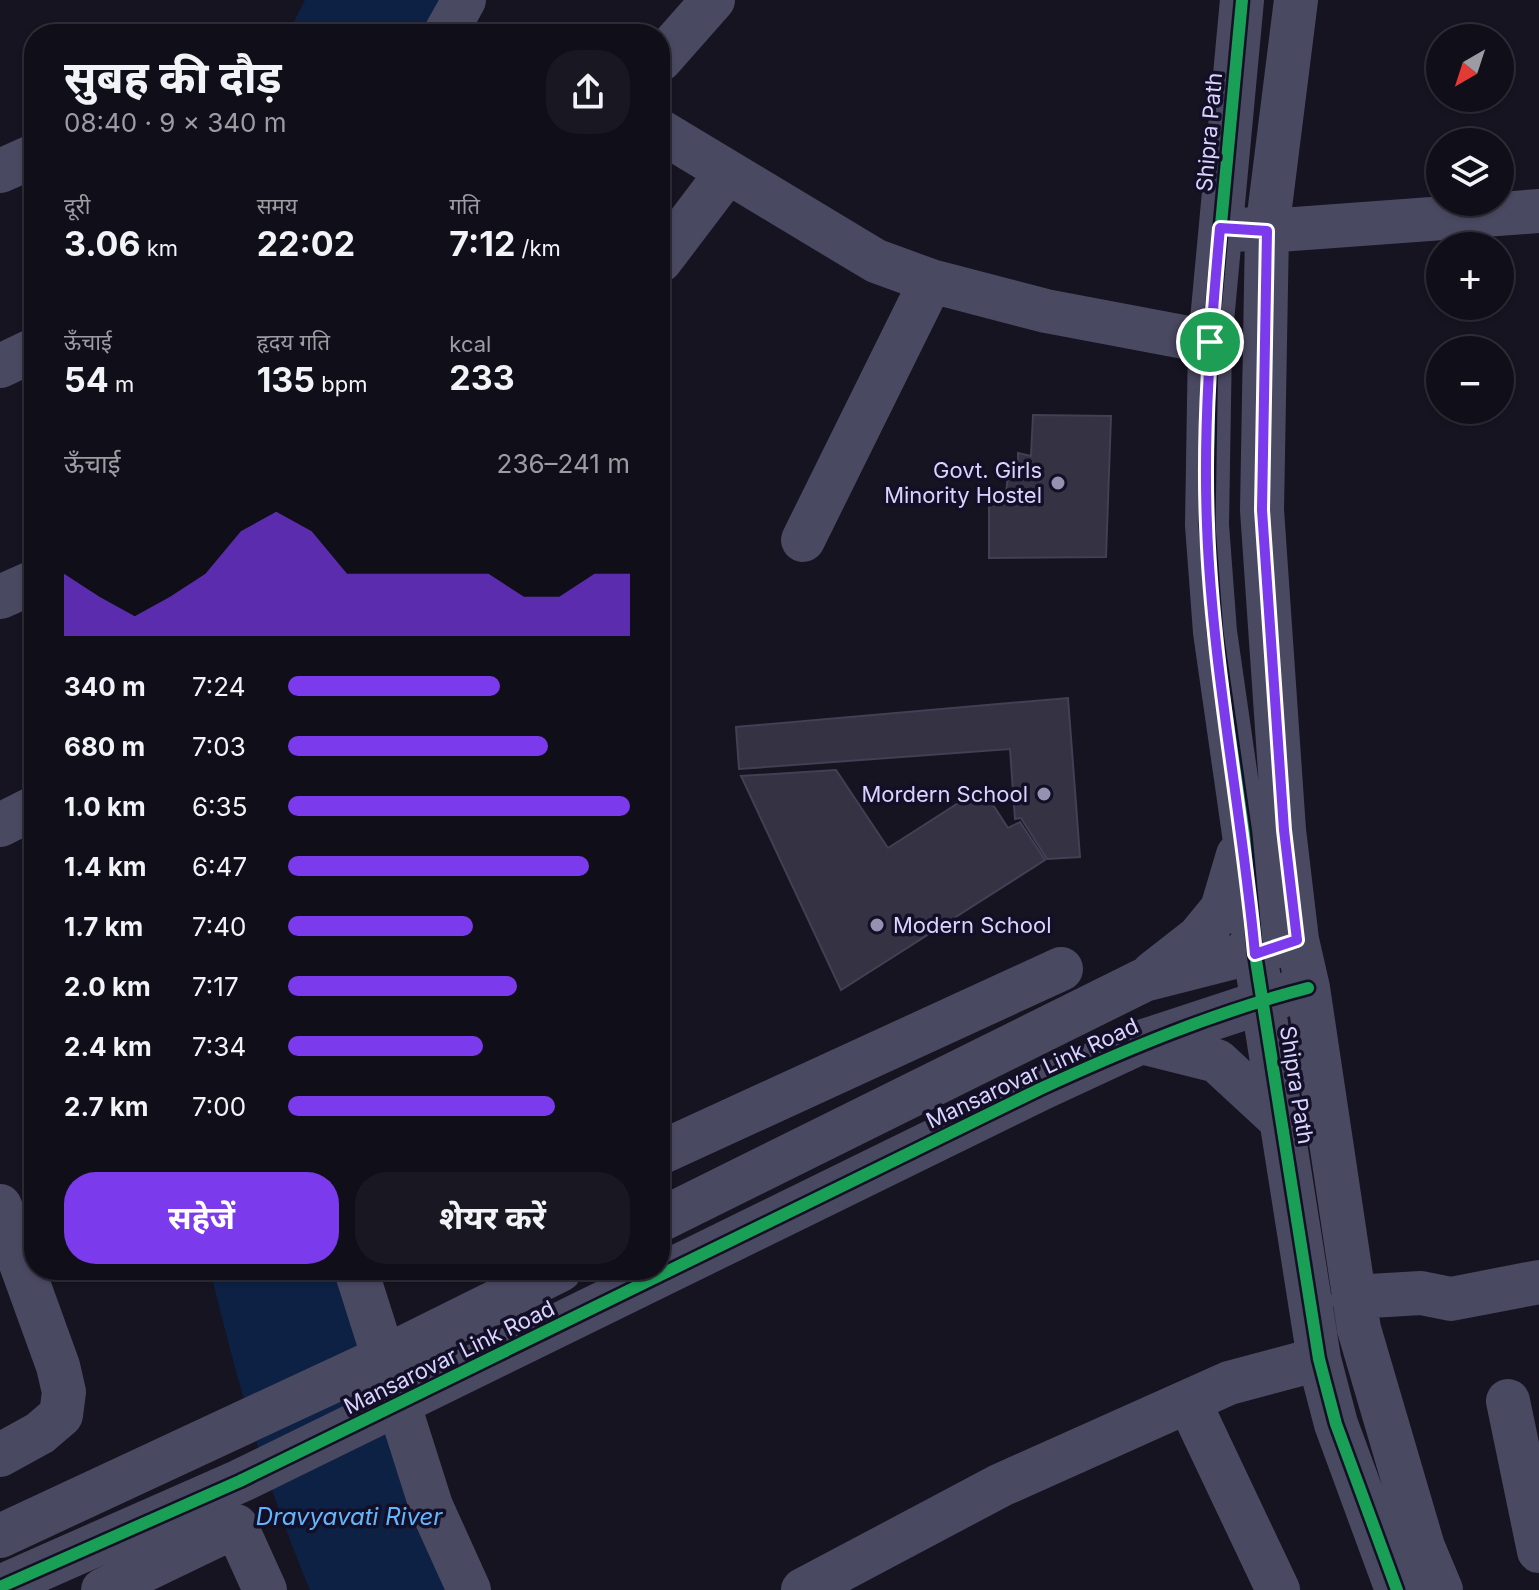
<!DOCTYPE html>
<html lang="hi">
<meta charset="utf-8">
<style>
body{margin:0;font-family:Inter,"Noto Sans Devanagari",sans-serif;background:#191822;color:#f1f3f6;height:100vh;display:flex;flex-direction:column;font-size:30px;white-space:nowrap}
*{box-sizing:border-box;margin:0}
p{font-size:26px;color:#9c9ca2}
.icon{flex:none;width:44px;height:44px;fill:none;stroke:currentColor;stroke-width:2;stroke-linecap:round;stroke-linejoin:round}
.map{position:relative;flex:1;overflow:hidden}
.drawer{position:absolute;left:24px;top:24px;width:646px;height:1256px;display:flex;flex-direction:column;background:#100f19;border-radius:32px;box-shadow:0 2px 6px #0004,0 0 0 2px #302f38}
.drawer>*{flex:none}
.needle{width:52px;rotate:219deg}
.fabs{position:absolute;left:1426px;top:24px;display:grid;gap:16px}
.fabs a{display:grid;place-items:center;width:88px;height:88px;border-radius:50%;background:#100f19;box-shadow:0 2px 6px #0004,0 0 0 2px #302f38;font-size:40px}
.pin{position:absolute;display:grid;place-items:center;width:68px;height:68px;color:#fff;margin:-34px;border:4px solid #fff;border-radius:50%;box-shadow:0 2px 8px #0007}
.round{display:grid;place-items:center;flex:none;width:84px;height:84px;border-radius:32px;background:#191822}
.head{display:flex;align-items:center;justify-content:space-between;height:136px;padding:0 40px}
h1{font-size:44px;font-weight:700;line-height:60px}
.stats{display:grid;grid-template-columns:repeat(3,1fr);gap:12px;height:136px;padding:8px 40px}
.stats div{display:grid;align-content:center}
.stats b{font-size:34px;font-weight:700}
.stats small{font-size:22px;font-weight:400}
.stats p{font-size:22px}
.chart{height:224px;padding:16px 40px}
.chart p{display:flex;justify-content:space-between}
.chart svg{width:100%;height:144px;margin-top:8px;fill:#7c3aed;opacity:.7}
.cta{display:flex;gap:16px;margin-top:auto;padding:16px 40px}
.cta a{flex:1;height:92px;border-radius:32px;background:#7c3aed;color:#fff;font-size:32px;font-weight:700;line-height:92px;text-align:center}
.cta a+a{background:#191822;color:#f1f3f6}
ul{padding:0 40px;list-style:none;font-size:26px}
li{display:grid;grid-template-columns:128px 96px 1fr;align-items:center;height:60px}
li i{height:20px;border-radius:10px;background:#7c3aed}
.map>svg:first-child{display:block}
</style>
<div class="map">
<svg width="1539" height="1590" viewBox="0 0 1539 1590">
<rect width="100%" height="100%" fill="#161421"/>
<path fill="#0d2144" d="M 305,0 L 459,0 L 435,34 L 288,34 Z
M 210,1270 L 342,1270 L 451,1590 L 310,1590 C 266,1486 237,1380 210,1270 Z"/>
<path fill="#343243" stroke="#433f54" stroke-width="2" d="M 1033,415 L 1111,416 L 1106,557 L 989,558 L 989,501 L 1005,504 L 1009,464 L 1018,461 L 1018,453 L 1031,456 Z
M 1068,698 L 1080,857 L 1047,859 L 1021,818 L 1015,819 L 1010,749 L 739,769 L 736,727 Z
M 836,770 L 888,848 L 982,788 L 1008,828 L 1020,822 L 1045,860 L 841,990 L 741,776 Z"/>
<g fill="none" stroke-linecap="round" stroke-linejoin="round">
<path stroke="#4a4962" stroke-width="44" d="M 1242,0 L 1210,342 L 1207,525 L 1215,632 L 1244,834 L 1255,954 L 1319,1359 L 1336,1424 L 1397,1590
M 1296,0 L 1267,231 L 1262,510 L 1284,830 L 1297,940 L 1308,988 L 1359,1329 L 1423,1547 L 1441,1590
M 445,34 L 464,0
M 660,60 L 713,0
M 660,131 L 876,261 L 931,281 L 1046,311 L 1210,342
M 0,171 L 34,156
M 1238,229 L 1267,231 L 1539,211
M 660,261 L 726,174
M 0,366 L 34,350
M 803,540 L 931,281
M 0,597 L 34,582
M 0,825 L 34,808
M 1153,973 L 1199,937 L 1222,909 L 1238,855
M 1141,1042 L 1217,1061 L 1283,1122
M 660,1153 L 1061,969
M 0,1206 L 58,1366 L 64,1392 L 61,1415 L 40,1433 L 0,1455
M 660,1220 L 1144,980 L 1281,945
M 356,1270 L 431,1506 L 469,1590
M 1353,1297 L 1421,1293 L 1451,1299 L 1539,1282
M 1508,1401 L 1539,1551
M 1189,1402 L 1278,1590
M 0,1536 L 389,1355 L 560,1270
M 0,1587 L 240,1481 L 1040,1089 L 1141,1042 L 1290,993
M 103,1590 L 236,1526 L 265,1590
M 803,1590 L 1001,1485 L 1229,1383 L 1319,1359"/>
<defs>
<path id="cycleway" d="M 1242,0 L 1210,342 L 1207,525 L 1215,632 L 1244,834 L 1255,954 L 1319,1359 L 1336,1424 L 1397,1590
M 0,1587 L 240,1481 L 1040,1089 C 1127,1049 1215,1012 1308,988"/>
</defs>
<use href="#cycleway" stroke="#130f26" stroke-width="17"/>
<use href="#cycleway" stroke="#1a9f57" stroke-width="12"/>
</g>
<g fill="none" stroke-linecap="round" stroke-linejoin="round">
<defs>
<path id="route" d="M 1220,228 L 1267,231 L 1262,510 L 1284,830 L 1297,940 L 1255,954 C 1242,812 1212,667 1207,525 C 1203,427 1211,327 1220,228 Z"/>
</defs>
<use href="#route" stroke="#fff" stroke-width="16"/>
<use href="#route" stroke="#7c3aed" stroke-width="10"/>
</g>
<g fill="#9591b1" stroke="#130f26" stroke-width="3">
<circle cx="1058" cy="483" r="8"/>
<circle cx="1044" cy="794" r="8"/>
<circle cx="877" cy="925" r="8"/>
</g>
<g text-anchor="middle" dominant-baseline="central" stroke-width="7" stroke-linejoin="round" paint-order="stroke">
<g font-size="22" fill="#d9d4ff" stroke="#130f26">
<text transform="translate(1209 132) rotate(-85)">Shipra Path</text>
<text transform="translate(1032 1073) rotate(-25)">Mansarovar Link Road</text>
<text transform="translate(1297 1085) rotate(81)">Shipra Path</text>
<text transform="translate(449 1357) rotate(-26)">Mansarovar Link Road</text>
</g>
<g font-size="22" fill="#d9d4ff" stroke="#130f26" text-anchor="end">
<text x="1042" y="470">Govt. Girls<tspan x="1042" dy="25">Minority Hostel</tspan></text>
<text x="1028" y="794">Mordern School</text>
<text x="893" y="925" text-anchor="start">Modern School</text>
</g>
<g font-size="24" font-style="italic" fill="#62b6ff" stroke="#130f26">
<text x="349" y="1516">Dravyavati River</text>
</g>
</g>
</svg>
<div class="fabs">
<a><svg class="needle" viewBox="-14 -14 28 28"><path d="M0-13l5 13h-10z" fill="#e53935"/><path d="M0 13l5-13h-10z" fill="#9c9ca2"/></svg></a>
<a><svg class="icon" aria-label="layers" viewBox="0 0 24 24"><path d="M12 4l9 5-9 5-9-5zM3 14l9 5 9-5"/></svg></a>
<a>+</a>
<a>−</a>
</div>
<div class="pin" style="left:1210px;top:342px;background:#1e9e55"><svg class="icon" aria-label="arrive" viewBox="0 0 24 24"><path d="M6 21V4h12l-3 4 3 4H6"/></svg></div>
<section class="drawer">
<div class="head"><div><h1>सुबह की दौड़</h1><p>08:40 · 9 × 340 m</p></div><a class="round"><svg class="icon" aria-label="share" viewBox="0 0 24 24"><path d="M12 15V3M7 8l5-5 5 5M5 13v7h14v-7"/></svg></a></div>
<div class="stats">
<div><p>दूरी</p><b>3.06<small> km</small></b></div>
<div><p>समय</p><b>22:02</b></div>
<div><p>गति</p><b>7:12<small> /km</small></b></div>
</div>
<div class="stats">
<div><p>ऊँचाई</p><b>54<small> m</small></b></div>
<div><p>हृदय गति</p><b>135<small> bpm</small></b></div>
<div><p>kcal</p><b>233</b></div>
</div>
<div class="chart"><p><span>ऊँचाई</span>236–241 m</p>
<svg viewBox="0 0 160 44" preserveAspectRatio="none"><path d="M0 44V25L10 32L20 38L30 32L40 25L50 12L60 6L70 12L80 25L90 25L100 25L110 25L120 25L130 32L140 32L150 25L160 25V44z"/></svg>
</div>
<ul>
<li><b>340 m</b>7:24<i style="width:62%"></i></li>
<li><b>680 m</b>7:03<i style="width:76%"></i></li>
<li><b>1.0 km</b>6:35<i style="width:100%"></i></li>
<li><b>1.4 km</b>6:47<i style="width:88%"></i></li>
<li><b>1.7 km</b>7:40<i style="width:54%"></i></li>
<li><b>2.0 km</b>7:17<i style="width:67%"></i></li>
<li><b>2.4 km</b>7:34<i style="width:57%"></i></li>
<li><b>2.7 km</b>7:00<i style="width:78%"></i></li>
</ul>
<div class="cta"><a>सहेजें</a><a>शेयर करें</a></div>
</section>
</div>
